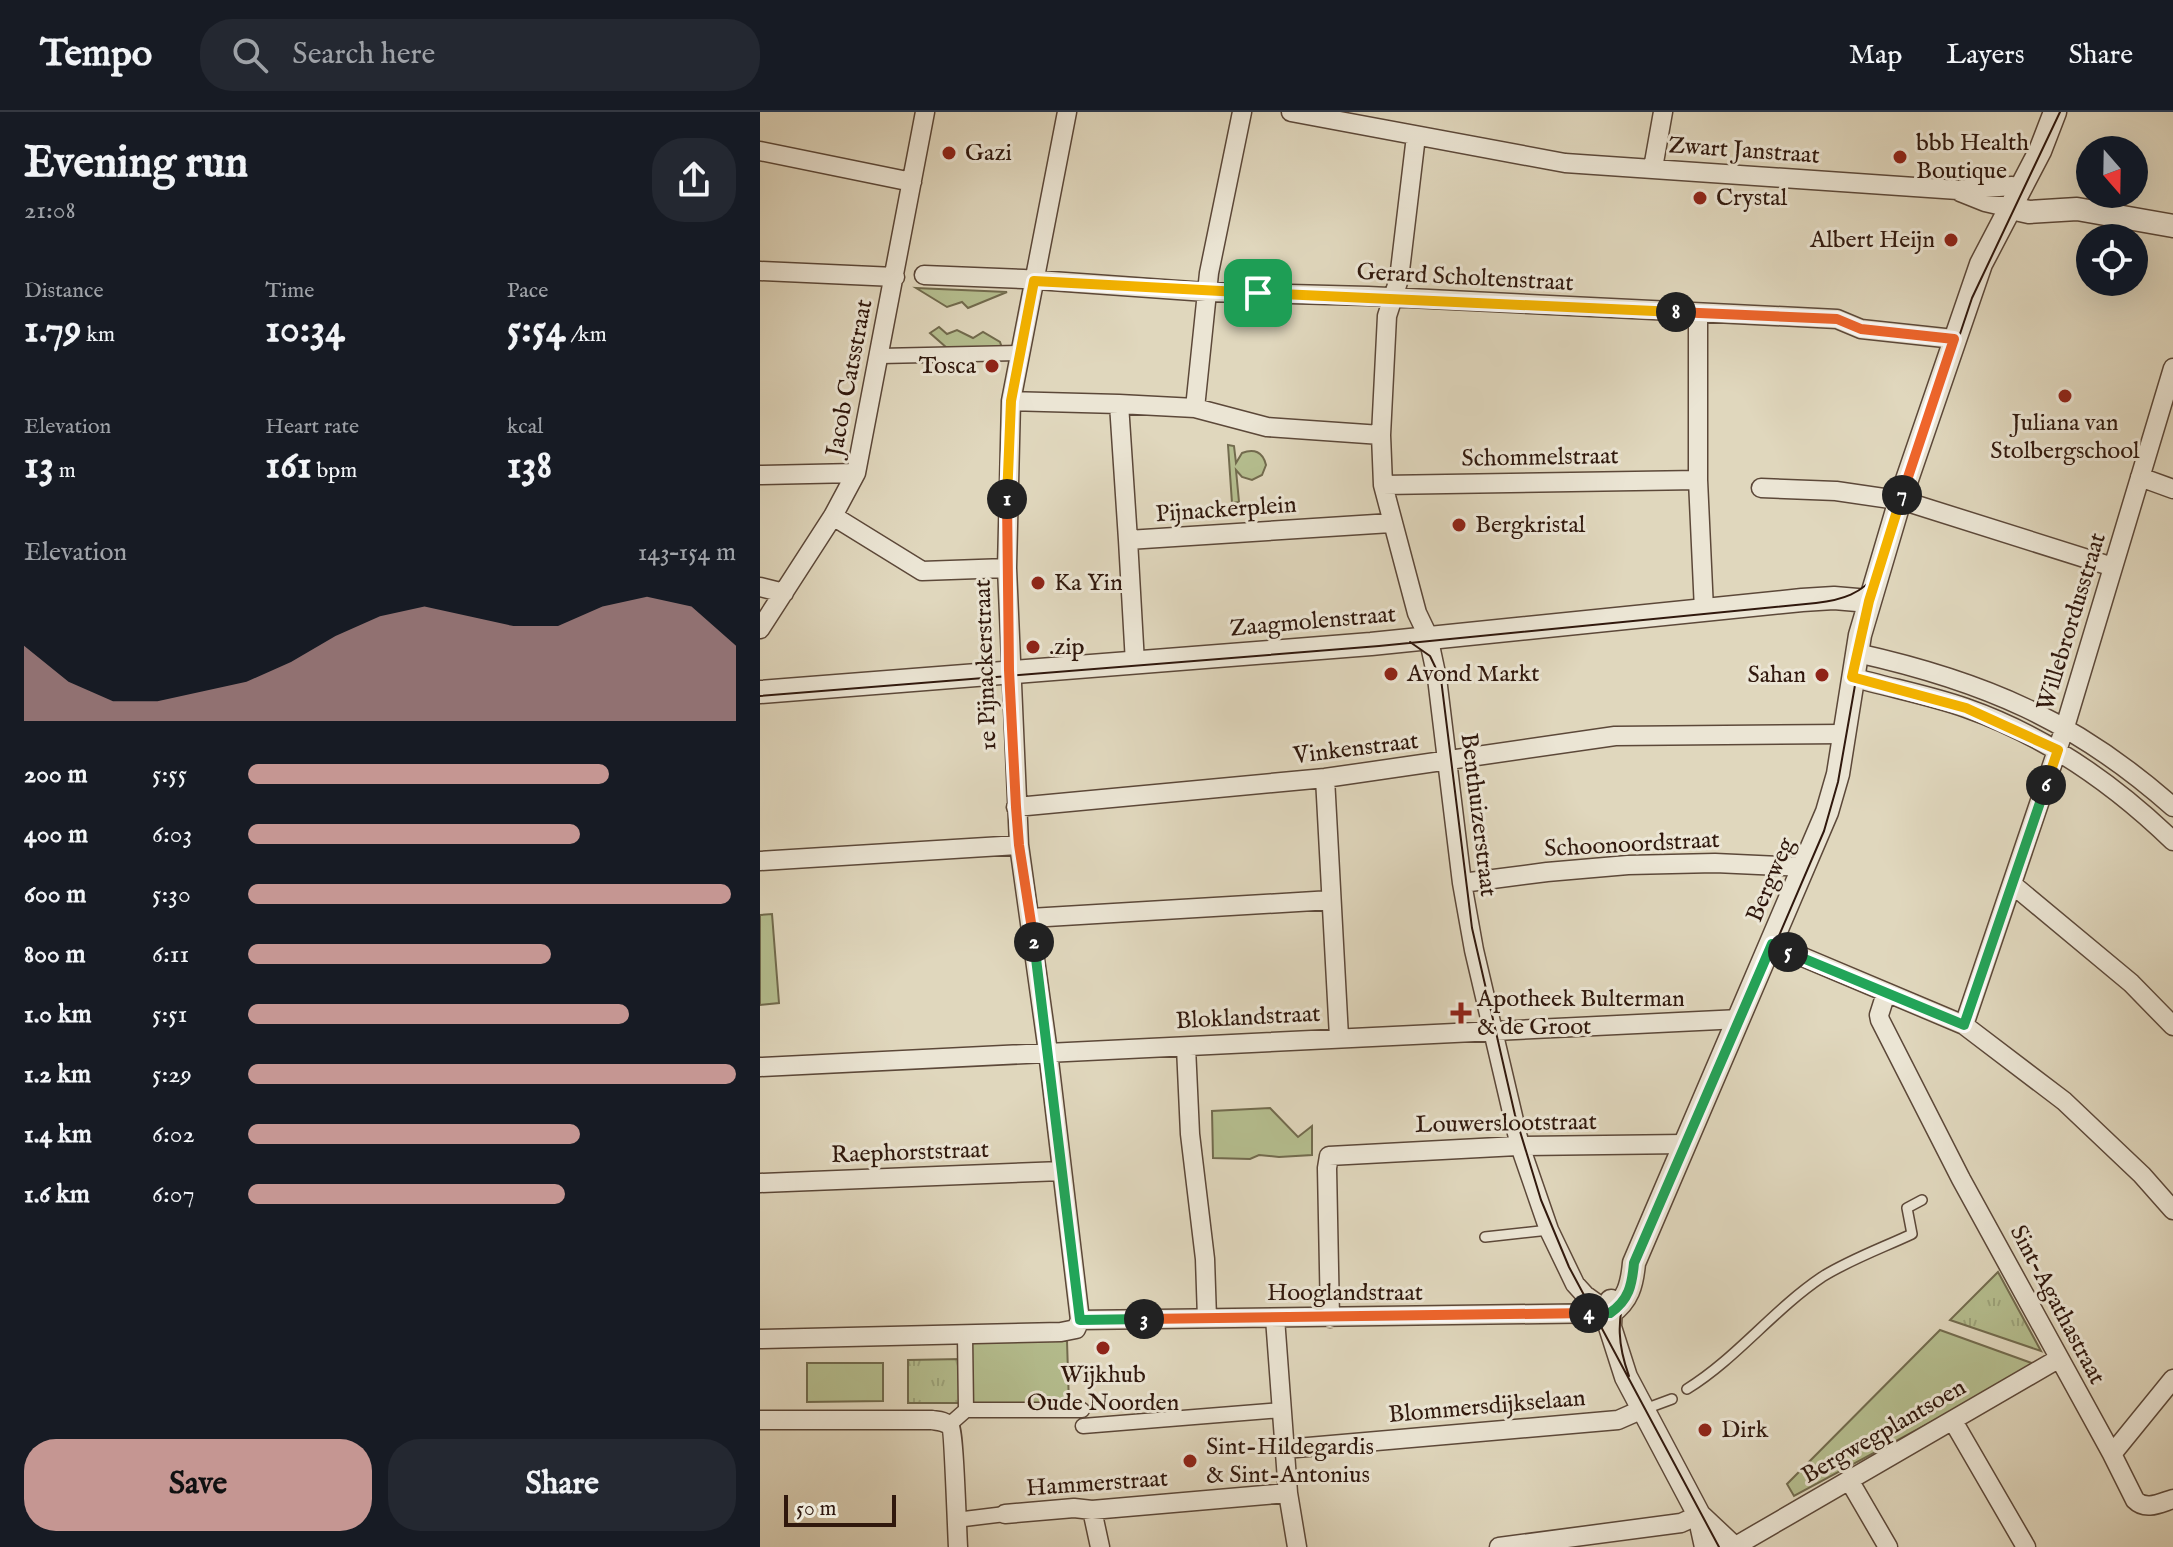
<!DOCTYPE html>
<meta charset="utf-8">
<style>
body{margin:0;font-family:"IM FELL English",serif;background:#242831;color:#f1f3f6;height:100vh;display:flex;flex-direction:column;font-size:30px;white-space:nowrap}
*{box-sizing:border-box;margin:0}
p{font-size:26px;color:#9ea1a6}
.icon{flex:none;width:44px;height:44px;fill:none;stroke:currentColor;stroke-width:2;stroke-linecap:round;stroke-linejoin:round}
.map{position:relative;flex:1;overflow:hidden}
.details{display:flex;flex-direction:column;background:#171b24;width:760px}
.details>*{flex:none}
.needle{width:52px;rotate:160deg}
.tools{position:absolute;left:1316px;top:24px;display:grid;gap:16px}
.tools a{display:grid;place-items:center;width:72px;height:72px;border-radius:50%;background:#171b24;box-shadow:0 8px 32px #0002;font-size:40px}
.scale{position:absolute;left:24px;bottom:20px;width:112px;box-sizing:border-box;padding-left:8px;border:4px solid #30180d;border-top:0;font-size:22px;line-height:28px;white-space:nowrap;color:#30180d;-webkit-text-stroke:6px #ebe5d4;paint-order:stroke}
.pin{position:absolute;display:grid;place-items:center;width:68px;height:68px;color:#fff;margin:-34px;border-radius:16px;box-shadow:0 4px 12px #0006}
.km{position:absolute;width:40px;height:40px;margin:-20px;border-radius:50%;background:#222;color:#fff;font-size:22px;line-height:40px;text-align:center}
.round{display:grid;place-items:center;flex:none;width:84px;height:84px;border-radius:32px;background:#242831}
.overview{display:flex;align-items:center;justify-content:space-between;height:136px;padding:0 24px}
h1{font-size:44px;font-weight:700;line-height:60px}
.figures{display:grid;grid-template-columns:repeat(3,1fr);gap:12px;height:136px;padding:8px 24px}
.figures div{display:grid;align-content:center}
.figures b{font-size:40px;font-weight:700}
.figures small{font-size:22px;font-weight:400}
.figures p{font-size:22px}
.chart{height:224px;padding:16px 24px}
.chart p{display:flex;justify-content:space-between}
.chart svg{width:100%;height:144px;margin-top:8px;fill:#c59692;opacity:.7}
.primary-button{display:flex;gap:16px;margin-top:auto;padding:16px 24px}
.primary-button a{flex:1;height:92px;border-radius:32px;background:#c59692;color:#111;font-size:32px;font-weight:700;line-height:92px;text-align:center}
.primary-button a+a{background:#242831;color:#f1f3f6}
ul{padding:0 24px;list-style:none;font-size:26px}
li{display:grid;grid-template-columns:128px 96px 1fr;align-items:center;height:60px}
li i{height:20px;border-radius:10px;background:#c59692}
header{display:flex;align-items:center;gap:48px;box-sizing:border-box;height:112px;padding:0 40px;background:#171b24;border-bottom:2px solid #363941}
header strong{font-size:38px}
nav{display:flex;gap:44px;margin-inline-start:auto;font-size:28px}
.search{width:560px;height:72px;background:#242831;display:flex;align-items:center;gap:20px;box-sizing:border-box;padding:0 28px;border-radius:32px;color:#9ea1a6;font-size:30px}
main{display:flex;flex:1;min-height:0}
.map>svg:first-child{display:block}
</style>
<header>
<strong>Tempo</strong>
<div class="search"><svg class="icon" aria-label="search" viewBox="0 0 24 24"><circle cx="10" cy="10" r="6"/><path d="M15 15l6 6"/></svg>Search here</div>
<nav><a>Map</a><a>Layers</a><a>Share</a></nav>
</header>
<main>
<section class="details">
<div class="overview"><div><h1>Evening run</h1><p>21:08</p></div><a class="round"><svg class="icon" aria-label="share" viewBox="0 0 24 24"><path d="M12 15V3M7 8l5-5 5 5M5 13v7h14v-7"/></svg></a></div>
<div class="figures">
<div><p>Distance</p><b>1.79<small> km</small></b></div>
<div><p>Time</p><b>10:34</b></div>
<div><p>Pace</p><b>5:54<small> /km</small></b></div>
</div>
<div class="figures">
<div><p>Elevation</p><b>13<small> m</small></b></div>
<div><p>Heart rate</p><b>161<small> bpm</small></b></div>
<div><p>kcal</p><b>138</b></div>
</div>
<div class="chart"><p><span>Elevation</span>143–154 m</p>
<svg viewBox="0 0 160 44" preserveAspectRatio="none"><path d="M0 44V21L10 32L20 38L30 38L40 35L50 32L60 26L70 18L80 12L90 9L100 12L110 15L120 15L130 9L140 6L150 9L160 21V44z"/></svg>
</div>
<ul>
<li><b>200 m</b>5:55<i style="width:74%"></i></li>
<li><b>400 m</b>6:03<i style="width:68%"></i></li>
<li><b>600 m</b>5:30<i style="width:99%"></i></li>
<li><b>800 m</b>6:11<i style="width:62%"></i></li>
<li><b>1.0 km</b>5:51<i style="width:78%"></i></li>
<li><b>1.2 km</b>5:29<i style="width:100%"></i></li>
<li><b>1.4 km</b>6:02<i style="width:68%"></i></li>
<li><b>1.6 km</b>6:07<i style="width:65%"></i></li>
</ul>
<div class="primary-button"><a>Save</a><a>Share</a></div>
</section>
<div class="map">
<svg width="1413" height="1435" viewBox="0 0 1413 1435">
<defs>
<pattern id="grass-tufts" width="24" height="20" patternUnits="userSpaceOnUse" patternTransform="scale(2)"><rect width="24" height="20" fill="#b5be8f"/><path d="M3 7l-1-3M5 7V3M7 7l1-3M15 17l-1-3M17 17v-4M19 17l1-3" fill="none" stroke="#9ca37a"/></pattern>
</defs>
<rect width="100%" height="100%" fill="#e0d7bd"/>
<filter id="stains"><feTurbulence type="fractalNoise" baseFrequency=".0025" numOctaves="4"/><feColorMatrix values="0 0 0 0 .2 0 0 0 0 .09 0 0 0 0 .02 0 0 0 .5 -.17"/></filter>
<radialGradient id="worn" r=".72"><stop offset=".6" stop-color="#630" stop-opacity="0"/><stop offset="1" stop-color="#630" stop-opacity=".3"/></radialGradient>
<path fill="url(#grass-tufts)" stroke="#726b4e" stroke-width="2" d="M 1238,1160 L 1281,1239 L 1190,1208 Z
M 201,1247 L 202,1291 L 148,1291 L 148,1248 Z"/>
<path fill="#b5be8f" stroke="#726b4e" stroke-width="2" d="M 156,176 L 247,180 L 208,196 L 202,190 L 187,195 Z
M 179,215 L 187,222 L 197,218 L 213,226 L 223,220 L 240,230 L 242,236 L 187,236 L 170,221 Z
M 468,333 L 474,334 L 476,351 L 482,341 C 494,336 503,340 506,353 L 502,363 L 492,368 L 482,365 L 476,358 L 479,390 L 472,391 Z
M 12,802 L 19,891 L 0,893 L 0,803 Z
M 510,996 L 538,1025 L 552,1014 L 552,1043 L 519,1045 L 499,1043 L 490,1047 L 453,1046 L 452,999 Z
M 1180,1218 L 1277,1253 L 1034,1384 L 1027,1372 Z
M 208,1228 L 307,1229 L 309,1293 L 210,1293 Z
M 47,1251 L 123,1251 L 123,1289 L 47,1290 Z"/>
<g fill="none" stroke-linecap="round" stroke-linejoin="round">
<defs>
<path id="service" d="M 725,1125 L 789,1118
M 927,1277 C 977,1246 1013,1198 1062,1165 C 1089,1148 1122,1136 1152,1122 L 1147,1096 L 1162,1088
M 885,1297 L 912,1287"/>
<path id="pedestrian" d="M 120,244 L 260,241
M 205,1224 L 206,1298
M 189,1313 L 206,1298 L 322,1298
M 323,1314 L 522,1298
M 196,1408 L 245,1402"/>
<path id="minor" d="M 531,0 L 805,51 L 1198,78 L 1252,74
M 656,24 L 639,167 L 627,204 L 621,323 L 623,373 L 657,501 L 668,524 L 677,566 L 702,771 L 714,838 L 760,1034 L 789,1118 L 815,1172 L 825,1183 L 850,1201
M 0,39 L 152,70
M 893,56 L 903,0
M 1200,80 L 1225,90 L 1251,96
M 0,159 L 135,165
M 164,163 L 263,167 L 446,180 L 608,184 L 1077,207 L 1101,217 L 1194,227
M 938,201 L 938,368 L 944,498
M 251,289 L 359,292
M 435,296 L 449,161 L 482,0
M 621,323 L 507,315 L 435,296 L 359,292 L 368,428 L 631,411
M 0,363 L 96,361
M 1380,365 L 1413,377
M 623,373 L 938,368
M 1001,376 L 1076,379 L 1144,389 L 1353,455
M 73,404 L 162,459 L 247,456
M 368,428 L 375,551
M 0,475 L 24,481
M 0,517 L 73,404 L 96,361 L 165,0
M 1097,541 C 1223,569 1315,608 1413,695
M 1092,565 C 1130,576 1169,583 1206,596 C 1286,624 1353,671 1413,729
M 565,666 L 579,925
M 256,695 L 565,666 L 855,624 L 1084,622
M 0,749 L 259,733
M 702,771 L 787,760 L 868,753 L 955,751 L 1045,755
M 1252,772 L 1371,871 L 1413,914
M 270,806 L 571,788
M 1012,832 L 1204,913 L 1304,989 L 1382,1063 L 1413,1098
M 1126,881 L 1119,903 L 1120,908 L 1201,1067 L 1352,1342
M 1204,913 L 1305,615 L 1413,256
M 426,935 L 430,1022 L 445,1147 L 447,1206
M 0,955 L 980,907
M 0,1071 L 302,1059
M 515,1206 L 528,1381 L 537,1435
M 570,1206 L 567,1056 L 569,1044 L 757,1034 L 925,1032
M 320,1208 L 850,1201
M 0,1227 L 301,1220 L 316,1217 L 320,1208 L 288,940 L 259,733 L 247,456 L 251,289 L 307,0
M 1413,1267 L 1352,1342 L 1375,1388 C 1386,1399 1400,1391 1413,1387
M 0,1308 L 172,1308 C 178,1309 185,1309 190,1314 C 194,1319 197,1419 198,1435
M 1193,1309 L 1266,1435
M 525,1337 L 858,1308 L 883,1297
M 1089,1368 L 1128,1435
M 332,1398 L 340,1435
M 245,1402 L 314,1396 L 332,1398 L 528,1381
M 739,1435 L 921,1411 L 939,1403
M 974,1435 L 1298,1247"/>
<path id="tertiary" d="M 1251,96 L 1269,100 L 1317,97 L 1413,114
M 0,580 L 611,532 L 1042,488 L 1074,486 L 1109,489
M 851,1189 L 850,1215 L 866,1265 L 939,1403 L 946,1435
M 850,1201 C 868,1188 872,1173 874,1151 L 1067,700 L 1078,662 L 1100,523 L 1140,388 L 1221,152 L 1280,39 L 1295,0
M 939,1403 L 973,1435"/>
</defs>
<use href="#service" stroke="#5c4839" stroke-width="12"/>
<use href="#pedestrian" stroke="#5c4839" stroke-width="17"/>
<use href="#minor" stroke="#5c4839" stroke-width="21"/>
<use href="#tertiary" stroke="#5c4839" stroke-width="25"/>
<use href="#service" stroke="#ebe5d4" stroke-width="9"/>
<use href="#pedestrian" stroke="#ebe5d4" stroke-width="14"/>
<use href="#minor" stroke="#ebe5d4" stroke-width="18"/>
<use href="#tertiary" stroke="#ebe5d4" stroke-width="22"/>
<path stroke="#30180d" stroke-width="2" d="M 650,530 L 670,544 L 681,567 L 712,816 L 755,1003 L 781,1088 L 809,1155 L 959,1435
M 0,584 L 619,534 L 1056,491 C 1082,488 1102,482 1118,460
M 869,1264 C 858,1234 856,1208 867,1177 L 1064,719 L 1078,670 L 1104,522 L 1125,446 L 1212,186 L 1300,0"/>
</g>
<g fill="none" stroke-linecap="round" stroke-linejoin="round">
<defs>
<path id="split-1" d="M 247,387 L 251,289 L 274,169 L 498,181"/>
<path id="split-2" d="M 247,387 L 249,558 L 256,695 L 259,733 L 274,830"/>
<path id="split-3" d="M 274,830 L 320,1208 L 384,1207"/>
<path id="split-4" d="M 384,1207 L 829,1201"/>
<path id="split-5" d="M 829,1201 L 850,1201 C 869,1188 872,1173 874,1151 L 1012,832 L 1028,840"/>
<path id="split-6" d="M 1028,840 L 1204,913 L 1286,673"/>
<path id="split-7" d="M 1142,383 L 1109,489 L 1092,565 L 1206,596 L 1298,638 L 1286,673"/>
<path id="split-8" d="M 916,200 L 1077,207 L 1101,217 L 1194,227 L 1142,383"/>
<path id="split-9" d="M 498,181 L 916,200"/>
</defs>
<use href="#split-1" stroke="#fff" stroke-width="16"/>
<use href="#split-2" stroke="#fff" stroke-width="16"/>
<use href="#split-3" stroke="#fff" stroke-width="16"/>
<use href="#split-4" stroke="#fff" stroke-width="16"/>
<use href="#split-5" stroke="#fff" stroke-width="16"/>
<use href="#split-6" stroke="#fff" stroke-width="16"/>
<use href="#split-7" stroke="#fff" stroke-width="16"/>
<use href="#split-8" stroke="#fff" stroke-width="16"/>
<use href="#split-9" stroke="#fff" stroke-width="16"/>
<use href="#split-1" stroke="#f5b400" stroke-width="10"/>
<use href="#split-2" stroke="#f0652b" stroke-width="10"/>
<use href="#split-3" stroke="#22a559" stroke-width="10"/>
<use href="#split-4" stroke="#f0652b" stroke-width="10"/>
<use href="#split-5" stroke="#22a559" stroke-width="10"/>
<use href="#split-6" stroke="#22a559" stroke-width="10"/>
<use href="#split-7" stroke="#f5b400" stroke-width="10"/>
<use href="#split-8" stroke="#f0652b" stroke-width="10"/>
<use href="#split-9" stroke="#f5b400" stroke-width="10"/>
</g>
<g fill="#8f2418" stroke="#ebe5d4" stroke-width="3">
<circle cx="189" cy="41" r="8"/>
<circle cx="1140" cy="45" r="8"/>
<circle cx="940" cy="86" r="8"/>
<circle cx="1191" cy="128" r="8"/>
<circle cx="232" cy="254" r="8"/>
<circle cx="1305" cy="284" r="8"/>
<circle cx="699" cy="413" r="8"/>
<circle cx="278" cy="471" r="8"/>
<circle cx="273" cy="535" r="8"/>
<circle cx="631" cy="562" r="8"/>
<circle cx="1062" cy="563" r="8"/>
<path d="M697 889h8v8h8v8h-8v8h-8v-8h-8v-8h8z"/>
<circle cx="343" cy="1236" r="8"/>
<circle cx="945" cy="1318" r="8"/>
<circle cx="430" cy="1349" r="8"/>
</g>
<g text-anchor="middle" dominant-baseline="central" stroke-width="6" stroke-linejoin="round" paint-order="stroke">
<g font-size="24" fill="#30180d" stroke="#ebe5d4" text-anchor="start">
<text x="1156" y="31">bbb Health<tspan x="1156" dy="28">Boutique</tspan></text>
<text x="205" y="41">Gazi</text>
<text x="956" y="86">Crystal</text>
<text x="1175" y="128" text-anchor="end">Albert Heijn</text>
<text x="216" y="254" text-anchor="end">Tosca</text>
<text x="1305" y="311" text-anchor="middle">Juliana van<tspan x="1305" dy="28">Stolbergschool</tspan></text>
<text x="715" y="413">Bergkristal</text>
<text x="294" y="471">Ka Yin</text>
<text x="289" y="535">.zip</text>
<text x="647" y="562">Avond Markt</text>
<text x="1046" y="563" text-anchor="end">Sahan</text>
<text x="717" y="887">Apotheek Bulterman<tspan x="717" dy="28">&amp; de Groot</tspan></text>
<text x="343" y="1263" text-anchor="middle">Wijkhub<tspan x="343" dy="28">Oude Noorden</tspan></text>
<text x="961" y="1318">Dirk</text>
<text x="446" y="1335">Sint-Hildegardis<tspan x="446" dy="28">&amp; Sint-Antonius</tspan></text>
</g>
<g font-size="24" fill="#30180d" stroke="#ebe5d4">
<text transform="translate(984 39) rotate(4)">Zwart Janstraat</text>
<text transform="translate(705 166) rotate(3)">Gerard Scholtenstraat</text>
<text transform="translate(90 266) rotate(-79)">Jacob Catsstraat</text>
<text transform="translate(780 346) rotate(-1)">Schommelstraat</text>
<text transform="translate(466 398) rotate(-4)">Pijnackerplein</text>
<text transform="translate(553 510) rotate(-5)">Zaagmolenstraat</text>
<text transform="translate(1312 510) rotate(-73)">Willebrordusstraat</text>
<text transform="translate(226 553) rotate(-92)">1e Pijnackerstraat</text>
<text transform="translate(596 637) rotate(-7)">Vinkenstraat</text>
<text transform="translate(718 703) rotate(83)">Benthuizerstraat</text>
<text transform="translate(872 733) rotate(-3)">Schoonoordstraat</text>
<text transform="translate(1011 768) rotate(-67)">Bergweg</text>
<text transform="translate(488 906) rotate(-3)">Bloklandstraat</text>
<text transform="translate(746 1012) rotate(-1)">Louwerslootstraat</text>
<text transform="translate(150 1041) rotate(-2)">Raephorststraat</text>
<text x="585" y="1181">Hooglandstraat</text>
<text transform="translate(1297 1193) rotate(62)">Sint-Agathastraat</text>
<text transform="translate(727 1295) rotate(-5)">Blommersdijkselaan</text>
<text transform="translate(1124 1320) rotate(-30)">Bergwegplantsoen</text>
<text transform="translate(337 1372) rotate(-4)">Hammerstraat</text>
</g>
</g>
<rect width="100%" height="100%" filter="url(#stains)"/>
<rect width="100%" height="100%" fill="url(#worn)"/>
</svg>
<div class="tools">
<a><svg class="needle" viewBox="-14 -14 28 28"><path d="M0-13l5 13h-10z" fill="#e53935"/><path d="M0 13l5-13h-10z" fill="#9ea1a6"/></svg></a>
<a><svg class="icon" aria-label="locate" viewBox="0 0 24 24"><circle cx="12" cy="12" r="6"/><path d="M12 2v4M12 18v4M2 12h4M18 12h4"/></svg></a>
</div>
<div class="scale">50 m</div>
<div class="pin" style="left:498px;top:181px;background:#1e9e55"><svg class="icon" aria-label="arrive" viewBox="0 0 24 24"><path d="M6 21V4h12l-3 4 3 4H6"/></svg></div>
<b class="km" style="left:247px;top:387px">1</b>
<b class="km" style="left:274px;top:830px">2</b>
<b class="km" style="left:384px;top:1207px">3</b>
<b class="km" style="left:829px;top:1201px">4</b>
<b class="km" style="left:1028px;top:840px">5</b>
<b class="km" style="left:1286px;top:673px">6</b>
<b class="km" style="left:1142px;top:383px">7</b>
<b class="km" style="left:916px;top:200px">8</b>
</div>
</main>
